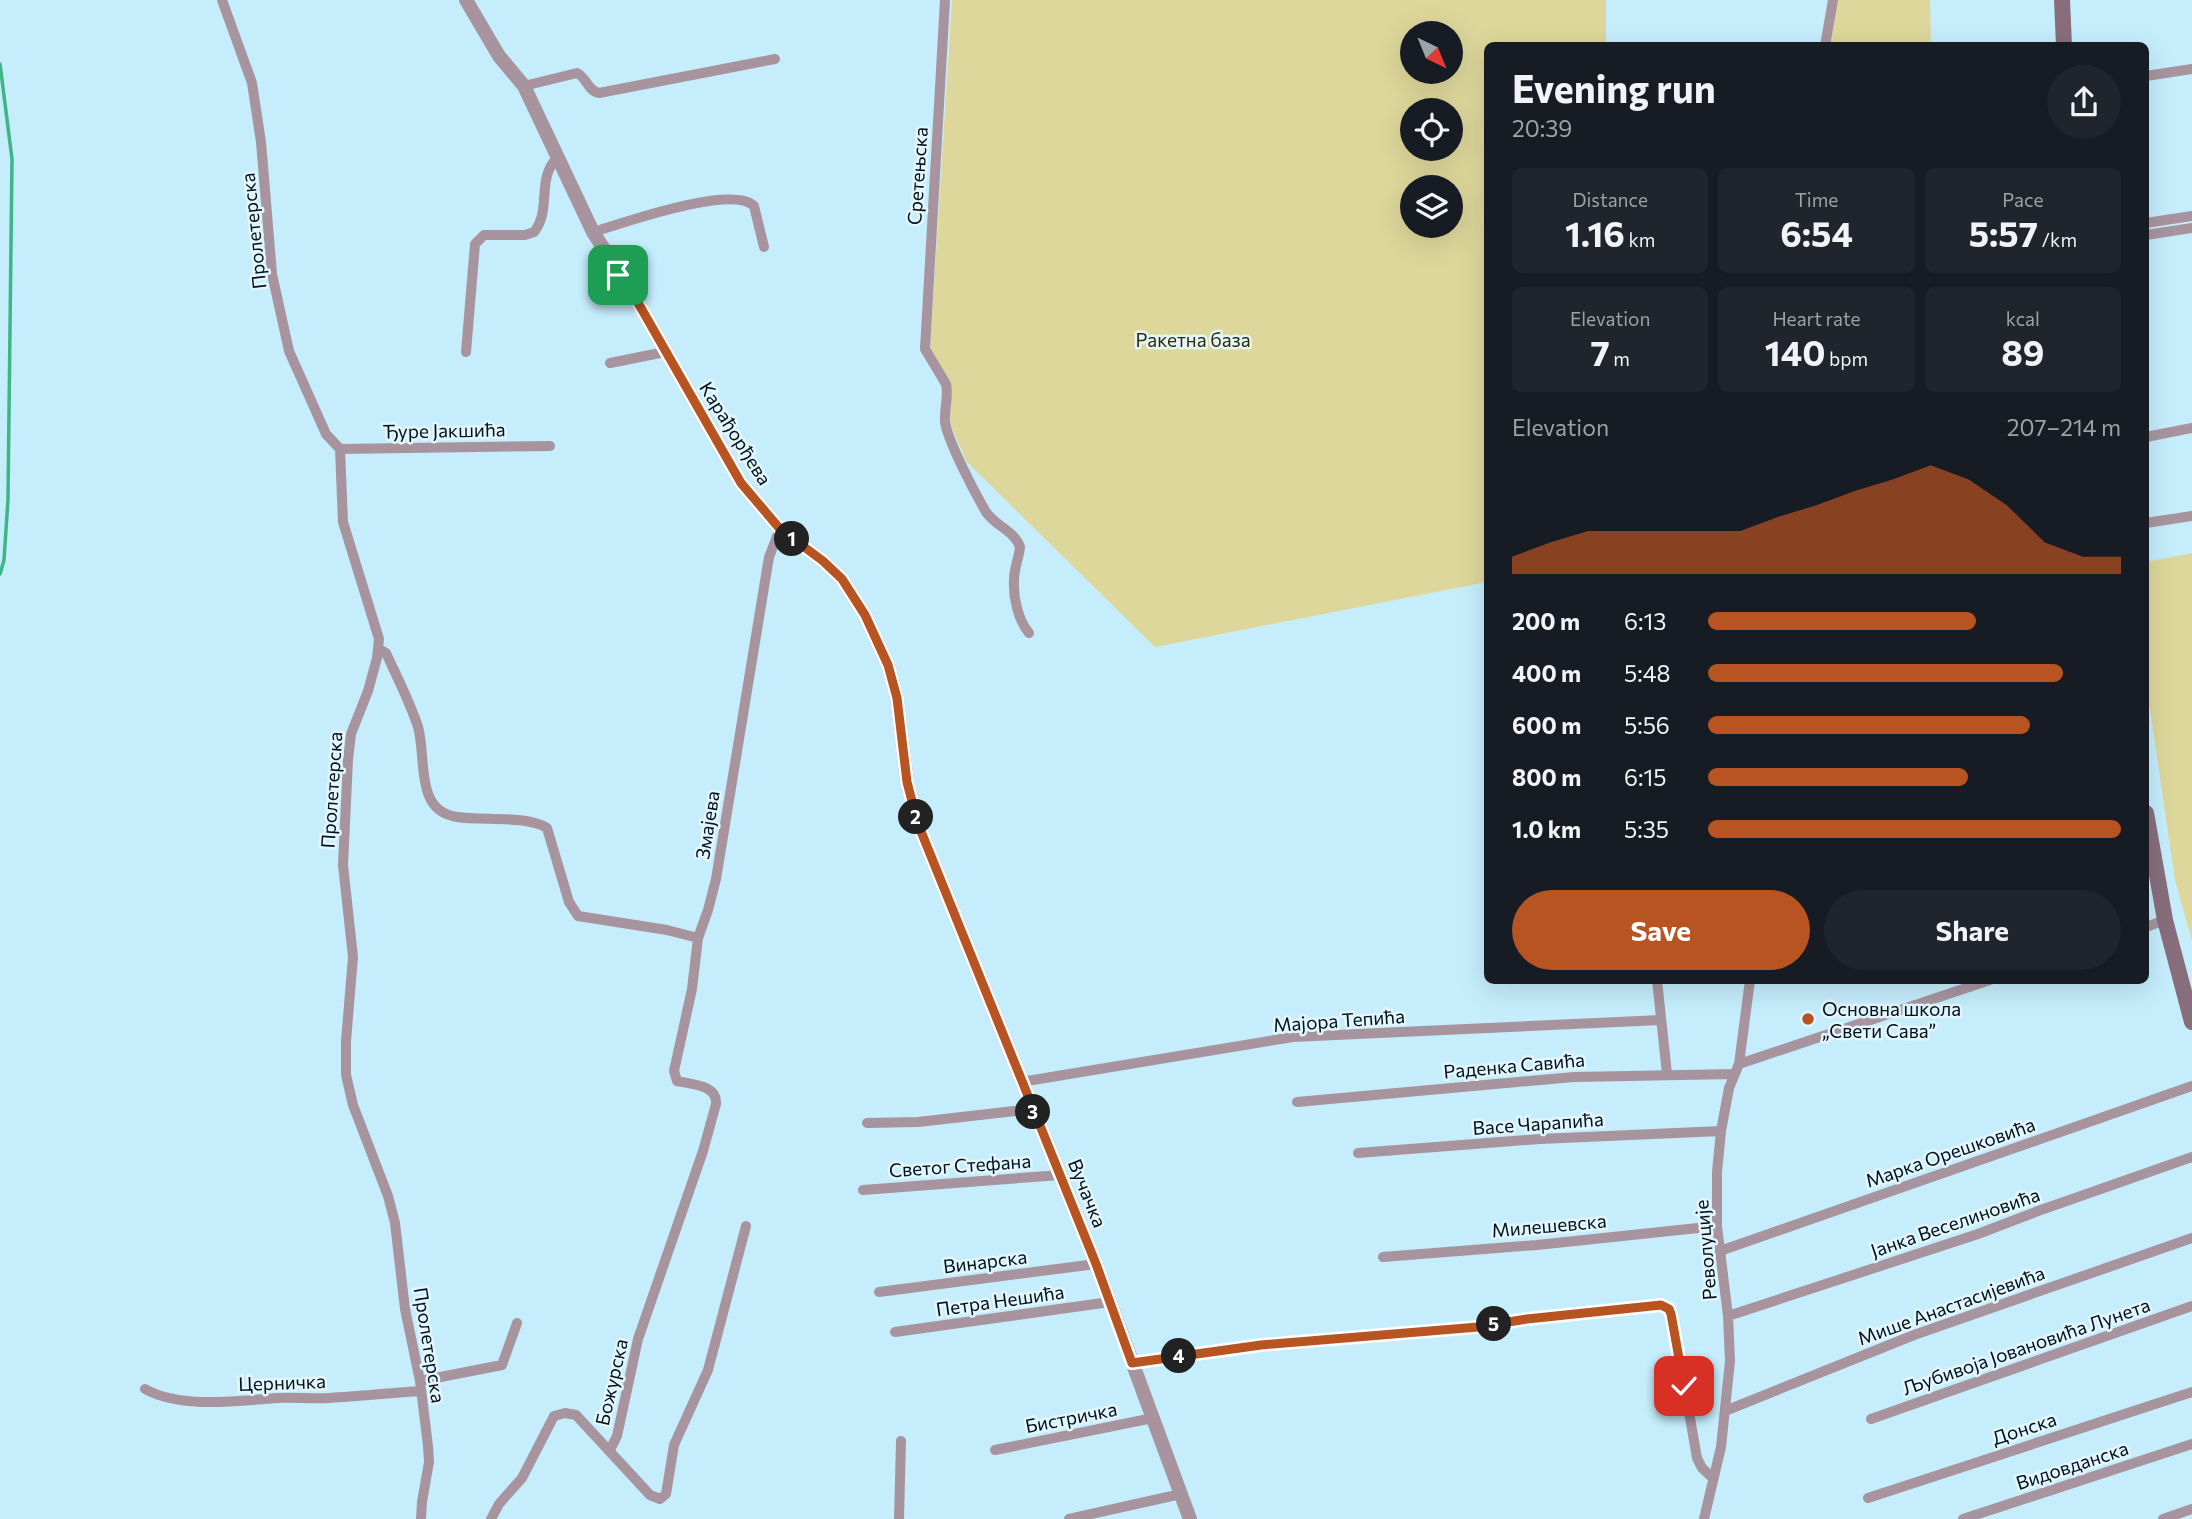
<!DOCTYPE html>
<meta charset="utf-8">
<style>
body{margin:0;font-family:Commissioner,sans-serif;background:#20242c;color:#f1f3f6;height:100vh;display:flex;flex-direction:column;font-size:26px;white-space:nowrap}
*{box-sizing:border-box;margin:0}
p{font-size:23px;color:#9ea1a6}
.icon{flex:none;width:38px;height:38px;fill:none;stroke:currentColor;stroke-width:2;stroke-linecap:round;stroke-linejoin:round}
.map{position:relative;flex:1;overflow:hidden}
.details{position:absolute;left:1484px;top:42px;width:665px;height:942px;display:flex;flex-direction:column;background:#171b24;border-radius:10px;box-shadow:0 7px 28px #0002}
.details>*{flex:none}
.needle{width:46px;rotate:137deg}
.buttons{position:absolute;left:1400px;top:21px;display:grid;gap:14px}
.buttons a{display:grid;place-items:center;width:63px;height:63px;border-radius:50%;background:#171b24;box-shadow:0 7px 28px #0002;font-size:35px}
.pin{position:absolute;display:grid;place-items:center;width:60px;height:60px;color:#fff;margin:-30px;border-radius:14px;box-shadow:0 4px 10px #0006}
.km{position:absolute;width:35px;height:35px;margin:-18px;border-radius:50%;background:#222;color:#fff;font-size:19px;line-height:35px;text-align:center}
.round{display:grid;place-items:center;flex:none;width:74px;height:74px;border-radius:37px;background:#20242c}
.head{display:flex;align-items:center;justify-content:space-between;height:119px;padding:0 28px}
h1{font-size:38px;font-weight:700;line-height:52px}
.metrics{display:grid;grid-template-columns:repeat(3,1fr);gap:10px;height:119px;padding:7px 28px}
.metrics div{display:grid;align-content:center;border-radius:10px;background:#20242c;text-align:center}
.metrics b{font-size:35px;font-weight:700}
.metrics small{font-size:19px;font-weight:400}
.metrics p{font-size:19px}
.chart{height:196px;padding:14px 28px}
.chart p{display:flex;justify-content:space-between}
.chart svg{width:100%;height:126px;margin-top:7px;fill:#b85322;opacity:.7}
.primary-button{display:flex;gap:14px;margin-top:auto;padding:14px 28px}
.primary-button a{flex:1;height:80px;border-radius:42px;background:#b85322;color:#fff;font-size:28px;font-weight:700;line-height:80px;text-align:center}
.primary-button a+a{background:#20242c;color:#f1f3f6}
ul{padding:0 28px;list-style:none;font-size:23px}
li{display:grid;grid-template-columns:112px 84px 1fr;align-items:center;height:52px}
li i{height:18px;border-radius:9px;background:#b85322}
.map>svg:first-child{display:block}
</style>
<div class="map">
<svg width="2192" height="1519" viewBox="0 0 2192 1519">
<rect width="100%" height="100%" fill="#c5edfc"/>
<path fill="#ddd79b" fill-rule="evenodd" d="M 952,0 L 1606,0 L 1606,45 L 1488,46 L 1487,582 L 1155,647 L 966,461 L 950,423 L 951,383 L 930,349 ZM 1412,33 L 1451,33 L 1451,72 L 1412,72 ZM 1412,110 L 1451,110 L 1451,149 L 1412,149 ZM 1412,187 L 1451,187 L 1451,226 L 1412,226 Z
M 1838,0 L 1930,0 L 1931,45 L 1830,46 Z
M 2192,553 L 2192,941 L 2175,880 L 2146,682 L 2146,562 Z"/>
<g fill="none" stroke-linecap="round" stroke-linejoin="round">
<path stroke="#3db687" stroke-width="3.5" d="M 0,64 L 12,159 L 8,499 L 4,560 L 0,574"/>
<path stroke="#a7949f" stroke-width="10" d="M 222,0 L 252,83 L 261,142 L 272,274 L 289,351 L 326,434 L 340,449 L 343,522 L 379,639 L 377,658 L 368,691 L 351,734 L 348,760 L 343,865 L 353,957 L 346,1041 L 346,1075 L 353,1105 L 388,1196 L 395,1223 L 405,1309 L 420,1381 L 428,1446 L 429,1462 L 422,1502 L 421,1519
M 945,0 L 925,349 L 946,384 C 949,396 944,409 945,422 C 948,442 975,493 986,512 C 995,526 1014,530 1020,547 C 1019,558 1014,568 1014,580 C 1013,597 1018,620 1029,633
M 1825,46 L 1833,0
M 2146,76 L 2192,69
M 524,86 L 577,73 C 586,77 588,91 599,93 L 775,59
M 2146,223 L 2192,216
M 593,232 C 623,223 732,184 754,206 L 764,247
M 2146,235 L 2192,228
M 466,352 L 475,244 L 484,235 L 525,235 L 534,232 C 552,210 536,179 557,158
M 610,363 L 665,352
M 2146,437 L 2192,428
M 340,449 L 550,446
M 2146,523 L 2192,516
M 379,649 L 386,653 C 397,677 410,702 418,727 C 427,758 414,811 457,817 C 482,821 526,815 547,828 L 569,902 L 578,916 L 667,930 L 698,938
M 2146,927 L 2165,920
M 1657,980 L 1667,1074
M 1739,1064 L 1990,980
M 1021,1082 L 1293,1037 L 1661,1020
M 1297,1102 L 1574,1077 L 1735,1074
M 867,1123 L 918,1122 L 1032,1109
M 1358,1153 L 1540,1139 L 1721,1131
M 863,1190 L 1060,1175
M 1720,1251 L 2192,1086
M 1383,1257 L 1537,1245 L 1717,1226
M 879,1292 L 1096,1264
M 1728,1316 L 1978,1234 L 2038,1211 L 2192,1157
M 895,1332 L 1110,1302
M 1132,1363 L 1261,1345 L 1478,1327 L 1527,1319 L 1661,1305 L 1669,1309 L 1672,1315 L 1697,1458 L 1702,1468 L 1713,1478
M 420,1381 L 502,1365 L 517,1323
M 145,1389 C 181,1409 237,1401 277,1398 C 294,1397 312,1399 330,1398 C 361,1396 391,1393 421,1391
M 1725,1411 L 1914,1335 L 2192,1238
M 1871,1419 L 2192,1306
M 610,1450 L 617,1436 L 638,1339 L 703,1151 L 716,1104 C 718,1085 691,1084 677,1081 L 674,1071 L 692,989 L 698,938 L 708,910 L 716,879 L 769,557 L 780,529
M 995,1450 L 1153,1418
M 1868,1498 L 2192,1392
M 491,1519 L 499,1504 L 522,1478 L 554,1416 L 565,1413 L 576,1415 L 650,1495 L 660,1499 L 666,1494 L 674,1445 L 708,1370 L 746,1226
M 899,1519 L 901,1441
M 1069,1519 L 1181,1494
M 1704,1519 L 1721,1447 L 1730,1361 L 1728,1316 L 1717,1226 L 1717,1172 L 1721,1131 L 1729,1088 L 1739,1064 L 1750,980
M 1963,1519 L 2192,1444
M 2163,1519 L 2192,1509"/>
<path stroke="#a7949f" stroke-width="14" d="M 466,0 L 499,56 L 524,86 L 593,232 L 637,301 L 741,483 L 780,529 L 823,561 L 842,579 L 865,615 L 888,665 L 897,698 L 907,782 L 918,824 L 1096,1264 L 1190,1519"/>
<path stroke="#886e7d" stroke-width="16" d="M 2062,0 L 2064,46
M 2146,813 L 2165,920 L 2192,1022"/>
</g>
<g fill="none" stroke-linecap="round" stroke-linejoin="round">
<defs>
<path id="route" d="M 618,275 L 637,301 L 741,483 L 780,529 L 823,561 L 842,579 L 865,615 L 888,665 L 897,698 L 907,782 L 918,824 L 1096,1264 L 1132,1363 L 1261,1345 L 1478,1327 L 1527,1319 L 1661,1305 L 1669,1309 L 1671,1314 L 1684,1386"/>
</defs>
<use href="#route" stroke="#fff" stroke-width="14"/>
<use href="#route" stroke="#b85322" stroke-width="9"/>
</g>
<circle fill="#b85322" stroke="#e3f6fe" stroke-width="2.5" cx="1808" cy="1019" r="7"/>
<g text-anchor="middle" dominant-baseline="central" stroke-width="5" stroke-linejoin="round" paint-order="stroke">
<g font-size="19" fill="#011118" stroke="#e3f6fe">
<text transform="translate(917 176) rotate(-86)">Сретењска</text>
<text transform="translate(253 231) rotate(-96)">Пролетерска</text>
<text transform="translate(444 430) rotate(-1)">Ђуре Јакшића</text>
<text transform="translate(736 433) rotate(58)">Карађорђева</text>
<text transform="translate(331 790) rotate(-86)">Пролетерска</text>
<text transform="translate(707 825) rotate(-81)">Змајева</text>
<text transform="translate(1339 1020) rotate(-4)">Мајора Тепића</text>
<text transform="translate(1514 1065) rotate(-5)">Раденка Савића</text>
<text transform="translate(1538 1123) rotate(-4)">Васе Чарапића</text>
<text transform="translate(1950 1152) rotate(-19)">Марка Орешковића</text>
<text transform="translate(960 1165) rotate(-4)">Светог Стефана</text>
<text transform="translate(1088 1193) rotate(68)">Вучачка</text>
<text transform="translate(1955 1222) rotate(-19)">Јанка Веселиновића</text>
<text transform="translate(1549 1225) rotate(-5)">Милешевска</text>
<text transform="translate(1705 1250) rotate(-95)">Револуције</text>
<text transform="translate(985 1261) rotate(-7)">Винарска</text>
<text transform="translate(1000 1300) rotate(-8)">Петра Нешића</text>
<text transform="translate(1951 1305) rotate(-20)">Мише Анастасијевића</text>
<text transform="translate(430 1345) rotate(81)">Пролетерска</text>
<text transform="translate(2026 1346) rotate(-19)">Љубивоја Јовановића Лунета</text>
<text transform="translate(282 1382) rotate(-2)">Церничка</text>
<text transform="translate(611 1382) rotate(-77)">Божурска</text>
<text transform="translate(1071 1417) rotate(-11)">Бистричка</text>
<text transform="translate(2024 1428) rotate(-18)">Донска</text>
<text transform="translate(2072 1465) rotate(-18)">Видовданска</text>
</g>
<g font-size="19" fill="#312c00" stroke="#e3f6fe">
<text x="1193" y="339">Ракетна база</text>
</g>
<g font-size="19" fill="#011118" stroke="#e3f6fe" text-anchor="start">
<text x="1822" y="1008">Основна школа<tspan x="1822" dy="22">„Свети Сава”</tspan></text>
</g>
</g>
</svg>
<div class="buttons">
<a><svg class="needle" viewBox="-14 -14 28 28"><path d="M0-13l5 13h-10z" fill="#e53935"/><path d="M0 13l5-13h-10z" fill="#9ea1a6"/></svg></a>
<a><svg class="icon" aria-label="locate" viewBox="0 0 24 24"><circle cx="12" cy="12" r="6"/><path d="M12 2v4M12 18v4M2 12h4M18 12h4"/></svg></a>
<a><svg class="icon" aria-label="layers" viewBox="0 0 24 24"><path d="M12 4l9 5-9 5-9-5zM3 14l9 5 9-5"/></svg></a>
</div>
<div class="pin" style="left:618px;top:275px;background:#1e9e55"><svg class="icon" aria-label="arrive" viewBox="0 0 24 24"><path d="M6 21V4h12l-3 4 3 4H6"/></svg></div>
<div class="pin" style="left:1684px;top:1386px;background:#d93025"><svg class="icon" aria-label="check" viewBox="0 0 24 24"><path d="M5 12l5 5 9-10"/></svg></div>
<b class="km" style="left:792px;top:539px">1</b>
<b class="km" style="left:916px;top:817px">2</b>
<b class="km" style="left:1033px;top:1112px">3</b>
<b class="km" style="left:1179px;top:1356px">4</b>
<b class="km" style="left:1494px;top:1324px">5</b>
<section class="details">
<div class="head"><div><h1>Evening run</h1><p>20:39</p></div><a class="round"><svg class="icon" aria-label="share" viewBox="0 0 24 24"><path d="M12 15V3M7 8l5-5 5 5M5 13v7h14v-7"/></svg></a></div>
<div class="metrics">
<div><p>Distance</p><b>1.16<small> km</small></b></div>
<div><p>Time</p><b>6:54</b></div>
<div><p>Pace</p><b>5:57<small> /km</small></b></div>
</div>
<div class="metrics">
<div><p>Elevation</p><b>7<small> m</small></b></div>
<div><p>Heart rate</p><b>140<small> bpm</small></b></div>
<div><p>kcal</p><b>89</b></div>
</div>
<div class="chart"><p><span>Elevation</span>207–214 m</p>
<svg viewBox="0 0 160 44" preserveAspectRatio="none"><path d="M0 44V38L10 33L20 29L30 29L40 29L50 29L60 29L70 24L80 20L90 15L100 11L110 6L120 11L130 20L140 33L150 38L160 38V44z"/></svg>
</div>
<ul>
<li><b>200 m</b>6:13<i style="width:65%"></i></li>
<li><b>400 m</b>5:48<i style="width:86%"></i></li>
<li><b>600 m</b>5:56<i style="width:78%"></i></li>
<li><b>800 m</b>6:15<i style="width:63%"></i></li>
<li><b>1.0 km</b>5:35<i style="width:100%"></i></li>
</ul>
<div class="primary-button"><a>Save</a><a>Share</a></div>
</section>
</div>
